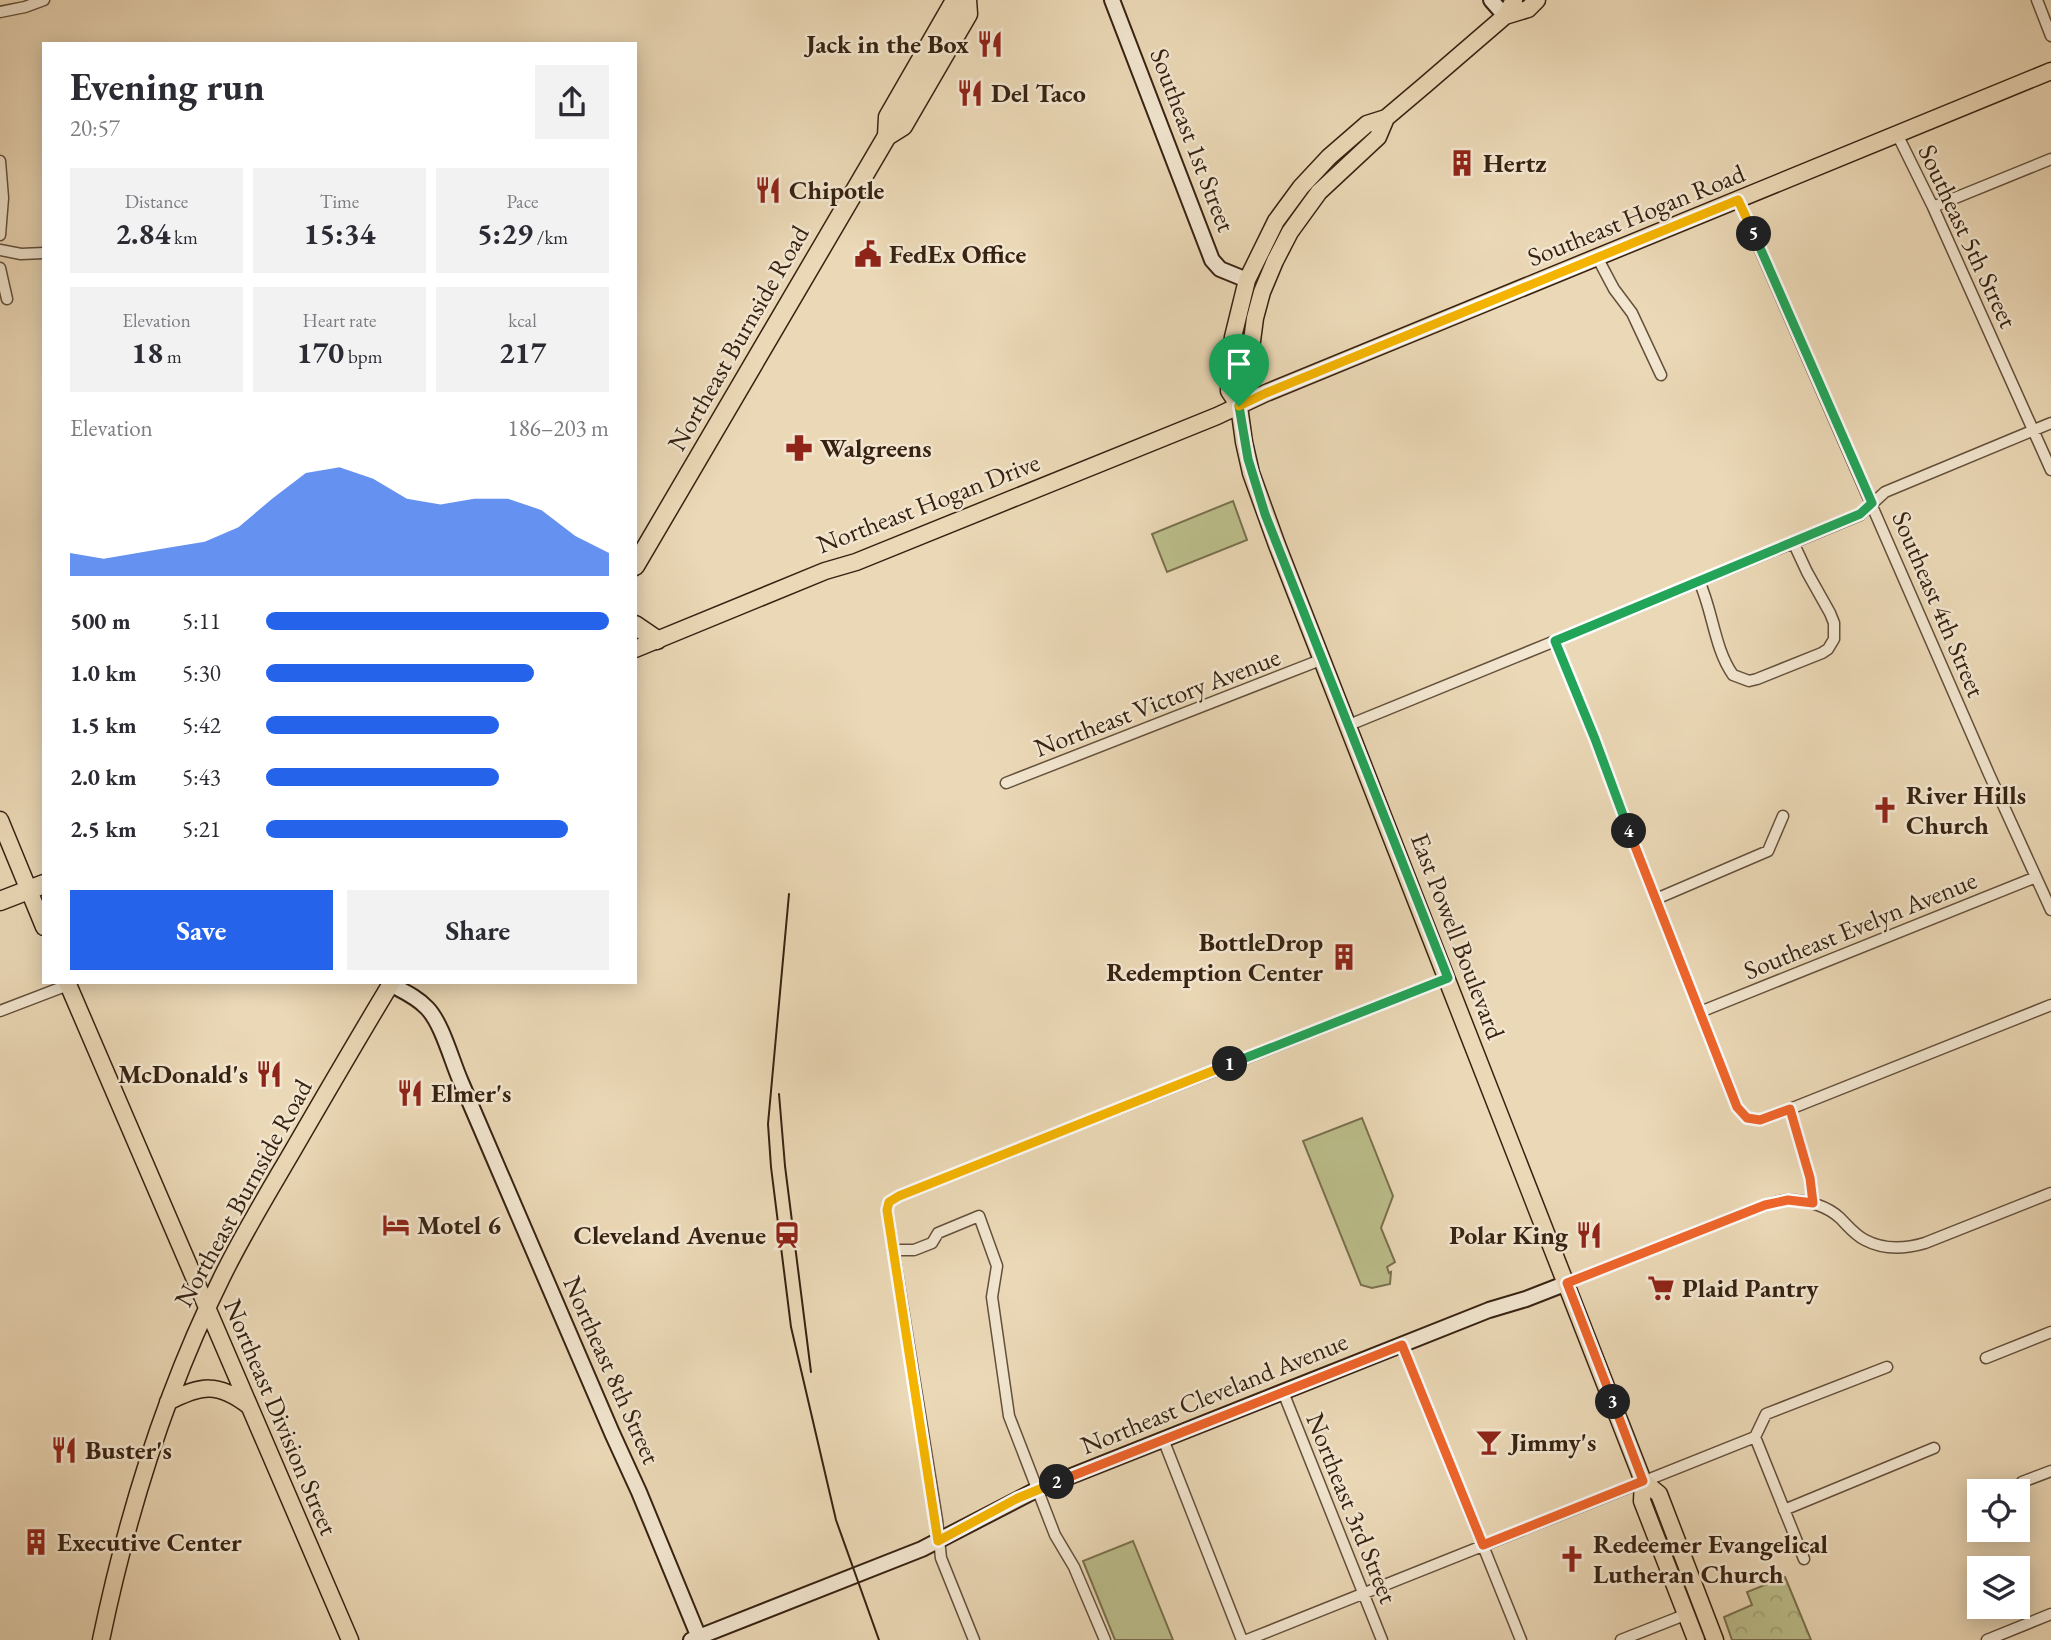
<!DOCTYPE html>
<meta charset="utf-8">
<style>
body{margin:0;font-family:"EB Garamond",serif;background:#f2f2f3;color:#2b2b33;height:100vh;display:flex;flex-direction:column;font-size:26px;white-space:nowrap}
*{box-sizing:border-box;margin:0}
p{font-size:23px;color:#7c7c81}
.icon{flex:none;width:38px;height:38px;fill:none;stroke:currentColor;stroke-width:2;stroke-linecap:round;stroke-linejoin:round}
.map{position:relative;flex:1;overflow:hidden}
.panel{position:absolute;left:42px;top:42px;width:595px;height:942px;display:flex;flex-direction:column;background:#fff;border-radius:0px;box-shadow:0 4px 18px #0003}
.panel>*{flex:none}
.controls{position:absolute;left:1967px;top:1479px;display:grid;gap:14px}
.controls a{display:grid;place-items:center;width:63px;height:63px;border-radius:0px;background:#fff;box-shadow:0 4px 18px #0003;font-size:35px}
.pin{position:absolute;display:grid;place-items:center;width:60px;height:60px;color:#fff;margin:-72px -30px;border-radius:50% 50% 50% 0;rotate:-45deg;box-shadow:0 0 7px #0007}
.pin .icon{rotate:45deg}
.km{position:absolute;width:35px;height:35px;margin:-18px;border-radius:50%;background:#222;color:#fff;font-size:19px;line-height:35px;text-align:center}
.round{display:grid;place-items:center;flex:none;width:74px;height:74px;border-radius:0px;background:#f2f2f3}
.head{display:flex;align-items:center;justify-content:space-between;height:119px;padding:0 28px}
h1{font-size:38px;font-weight:700;line-height:52px}
.metrics{display:grid;grid-template-columns:repeat(3,1fr);gap:10px;height:119px;padding:7px 28px}
.metrics div{display:grid;align-content:center;border-radius:0px;background:#f2f2f3;text-align:center}
.metrics b{font-size:30px;font-weight:700}
.metrics small{font-size:19px;font-weight:400}
.metrics p{font-size:19px}
.chart{height:196px;padding:14px 28px}
.chart p{display:flex;justify-content:space-between}
.chart svg{width:100%;height:126px;margin-top:7px;fill:#2563eb;opacity:.7}
.button{display:flex;gap:14px;margin-top:auto;padding:14px 28px}
.button a{flex:1;height:80px;border-radius:0px;background:#2563eb;color:#fff;font-size:28px;font-weight:700;line-height:80px;text-align:center}
.button a+a{background:#f2f2f3;color:#2b2b33}
ul{padding:0 28px;list-style:none;font-size:23px}
li{display:grid;grid-template-columns:112px 84px 1fr;align-items:center;height:52px}
li i{height:18px;border-radius:9px;background:#2563eb}
.map>svg:first-child{display:block}
</style>
<div class="map">
<svg width="2051" height="1640" viewBox="0 0 2051 1640">
<defs>
<pattern id="forest-crowns" width="20" height="18" patternUnits="userSpaceOnUse" patternTransform="scale(1.75)"><rect width="20" height="18" fill="#bbbe8b"/><path d="M2 6a3 3 0 1 1 6 0M12 15a3 3 0 1 1 6 0" fill="none" stroke="#a1a377"/></pattern>
</defs>
<rect width="100%" height="100%" fill="#ebd8b6"/>
<filter id="stains"><feTurbulence type="fractalNoise" baseFrequency=".00286" numOctaves="4"/><feColorMatrix values="0 0 0 0 .2 0 0 0 0 .09 0 0 0 0 .02 0 0 0 .5 -.17"/></filter>
<radialGradient id="worn" r=".72"><stop offset=".6" stop-color="#630" stop-opacity="0"/><stop offset="1" stop-color="#630" stop-opacity=".3"/></radialGradient>
<path fill="#bbbe8b" stroke="#79704e" stroke-width="2" d="M 1233,501 L 1247,540 L 1167,572 L 1152,534 Z
M 1362,1118 L 1393,1196 L 1381,1228 L 1395,1262 L 1387,1267 L 1389,1273 L 1391,1272 L 1390,1284 L 1372,1288 L 1361,1285 L 1303,1141 Z
M 1133,1541 L 1173,1640 L 1115,1640 L 1083,1561 Z"/>
<path fill="url(#forest-crowns)" stroke="#79704e" stroke-width="2" d="M 1785,1577 L 1811,1640 L 1732,1640 L 1724,1617 L 1752,1605 L 1747,1592 Z"/>
<g fill="none" stroke-linecap="round" stroke-linejoin="round">
<defs>
<path id="street" d="M 2037,0 L 2051,36
M 0,12 L 25,7 L 44,0
M 1897,134 L 1933,207 L 2051,470
M 0,161 L 3,198 L 0,235
M 1738,199 L 1989,774 L 2051,910
M 1933,207 L 2051,159
M 0,250 L 21,254 L 44,253
M 1597,257 L 1614,289 L 1632,313 L 1661,375
M 0,268 L 7,299
M 1699,581 C 1713,611 1714,648 1733,675 L 1749,681 L 1757,679 L 1822,653 L 1828,649 L 1834,639 L 1834,623 L 1830,613 L 1807,572 L 1793,542
M 1555,641 L 1595,739 L 1631,836 L 1737,1107 L 1747,1118 L 1760,1120 L 1790,1109 L 2051,1005
M 1349,725 L 1555,641 L 1860,515 L 1885,492 L 2051,423
M 1006,783 L 1323,659
M 1656,899 L 1768,851 L 1783,816
M 0,1011 L 68,985
M 1700,1012 L 2036,877
M 1790,1109 L 1810,1178 L 1813,1203
M 893,1250 L 914,1250 L 932,1243 L 938,1233 L 979,1216 L 997,1266 L 992,1297 L 1009,1416 L 1055,1535 L 1074,1567 L 1105,1640
M 1567,1283 L 1752,1210 C 1764,1206 1776,1200 1789,1200 C 1807,1200 1827,1206 1840,1218 C 1848,1226 1855,1235 1865,1240 C 1884,1250 1905,1249 1925,1243 L 2051,1193
M 1402,1345 L 1521,1640
M 1986,1358 L 2051,1332
M 1283,1392 L 1382,1640
M 1755,1437 L 1804,1559
M 1163,1439 L 1242,1640
M 2022,1482 L 2051,1471
M 1784,1510 L 1934,1448
M 974,1640 L 941,1558 L 937,1520 L 887,1210 L 889,1202 L 899,1196 L 1448,978
M 1247,1640 L 1755,1437 L 1766,1414 L 1887,1367
M 1621,1640 L 1687,1614
M 1987,1640 L 2051,1614"/>
<path id="secondary" d="M 1112,0 L 1212,260 L 1220,269 L 1247,280
M 1491,0 L 1505,16
M 390,984 C 403,991 417,997 427,1008 C 442,1023 452,1062 461,1082 L 612,1433 L 639,1492 L 700,1640
M 691,1640 L 922,1549 L 1036,1490 L 1489,1310 L 1526,1299 L 1567,1283"/>
<path id="primary" d="M 1505,16 L 1528,9 L 1537,0
M 1386,118 L 1378,137 L 1319,192 L 1290,232 L 1275,261 L 1262,292 L 1255,318 L 1247,379 L 1239,406 L 1244,442 L 1251,473 L 1277,545 L 1643,1481 L 1642,1501 L 1696,1640
M 1239,406 L 1229,391 L 1230,358 L 1233,337 L 1247,280 L 1276,221 L 1301,187 L 1329,157 L 1367,124 L 1386,118 L 1425,85 L 1505,16 L 1514,0
M 635,649 L 825,571 L 856,562 L 1217,416 L 1266,393 L 2051,71
M 0,820 L 44,927
M 67,982 L 350,1640
M 168,1402 C 201,1385 218,1382 249,1406
M 1643,1481 L 1659,1494 L 1715,1640
M 101,1640 C 127,1515 165,1392 222,1277 C 243,1234 268,1193 292,1152 C 325,1095 358,1038 392,982"/>
<path id="highway" d="M 887,136 L 888,117 L 953,4 L 963,0
M 635,566 L 887,136 L 903,126 L 968,14 L 967,0
M 635,625 L 657,640
M 0,901 L 44,884"/>
</defs>
<use href="#street" stroke="#64503b" stroke-width="13"/>
<use href="#secondary" stroke="#372212" stroke-width="18"/>
<use href="#primary" stroke="#372212" stroke-width="19"/>
<use href="#highway" stroke="#372212" stroke-width="21"/>
<use href="#street" stroke="#f2e6d0" stroke-width="10"/>
<use href="#secondary" stroke="#f2e6d0" stroke-width="14"/>
<use href="#primary" stroke="#ebd8b6" stroke-width="16"/>
<use href="#highway" stroke="#ebd8b6" stroke-width="18"/>
<path stroke="#372212" stroke-width="2" d="M 789,894 L 768,1124 L 771,1167 L 791,1327 L 836,1520 L 879,1640
M 779,1094 L 785,1166 L 811,1372"/>
</g>
<g fill="none" stroke-linecap="round" stroke-linejoin="round">
<defs>
<path id="split-1" d="M 1230,1064 L 1448,978 L 1265,514 L 1248,459 L 1239,406"/>
<path id="split-2" d="M 1057,1482 L 1018,1498 L 938,1541 L 887,1210 L 889,1202 L 899,1196 L 1230,1064"/>
<path id="split-3" d="M 1057,1482 L 1402,1345 L 1483,1545 L 1643,1481 L 1613,1402"/>
<path id="split-4" d="M 1613,1402 L 1567,1283 L 1765,1205 L 1788,1200 L 1813,1203 L 1810,1178 L 1790,1109 L 1760,1120 L 1747,1118 L 1737,1107 L 1629,831"/>
<path id="split-5" d="M 1629,831 L 1595,739 L 1555,641 L 1860,514 L 1872,503 L 1754,234"/>
<path id="split-6" d="M 1239,406 L 1266,393 L 1738,200 L 1754,234"/>
</defs>
<use href="#split-1" stroke="#fff" stroke-width="14"/>
<use href="#split-2" stroke="#fff" stroke-width="14"/>
<use href="#split-3" stroke="#fff" stroke-width="14"/>
<use href="#split-4" stroke="#fff" stroke-width="14"/>
<use href="#split-5" stroke="#fff" stroke-width="14"/>
<use href="#split-6" stroke="#fff" stroke-width="14"/>
<use href="#split-1" stroke="#22a559" stroke-width="9"/>
<use href="#split-2" stroke="#f5b400" stroke-width="9"/>
<use href="#split-3" stroke="#f0652b" stroke-width="9"/>
<use href="#split-4" stroke="#f0652b" stroke-width="9"/>
<use href="#split-5" stroke="#22a559" stroke-width="9"/>
<use href="#split-6" stroke="#f5b400" stroke-width="9"/>
</g>
<defs>
<symbol id="restaurant-bare" viewBox="-9 -9 18 18"><path d="M-5-6h1v4h1v-4h1v4h1v-4h1v5L-1.5 .5V6h-2V.5L-5-1ZM5-6V6H3V1.5H1.5Q1.5-4 5-6Z" fill="#8f2418" stroke="#f2e6d0" stroke-width="2.5" paint-order="stroke"/></symbol>
<symbol id="building-bare" viewBox="-9 -9 18 18"><path d="M-4-6H4V6H1V3H-1V6H-4ZM-2.5-4.3h1.7v1.8h-1.7ZM.8-4.3h1.7v1.8H.8ZM-2.5-1h1.7V.8h-1.7ZM.8-1h1.7V.8H.8Z" fill="#8f2418" stroke="#f2e6d0" stroke-width="2.5" paint-order="stroke"/></symbol>
<symbol id="civic-bare" viewBox="-9 -9 18 18"><path d="M-.6-6.5H3V-4.5H.6V-3L4-1V1h2V6H-6V1h2V-1L-.6-3ZM-1.2 2.5V6h2.4V2.5Z" fill="#8f2418" stroke="#f2e6d0" stroke-width="2.5" paint-order="stroke"/></symbol>
<symbol id="pharmacy-bare" viewBox="-9 -9 18 18"><path d="M-2-6h4v4h4v4h-4v4h-4v-4h-4v-4h4Z" fill="#8f2418" stroke="#f2e6d0" stroke-width="2.5" paint-order="stroke"/></symbol>
<symbol id="church-bare" viewBox="-9 -9 18 18"><path d="M-1.2-6h2.4v3.5h3.3v2.4h-3.3V6h-2.4V-.1h-3.3v-2.4h3.3Z" fill="#8f2418" stroke="#f2e6d0" stroke-width="2.5" paint-order="stroke"/></symbol>
<symbol id="hotel-bare" viewBox="-9 -9 18 18"><path d="M-6-4.5h1.5V1H6V5H4.5V3h-9V5H-6ZM-4 0a1.8 1.8 0 1 1 3.6 0ZM.5 0V-2.5h3Q6-2.5 6 0Z" fill="#8f2418" stroke="#f2e6d0" stroke-width="2.5" paint-order="stroke"/></symbol>
<symbol id="station-bare" viewBox="-9 -9 18 18"><path d="M-3-6H3Q5-6 5-4V2Q5 4 3 4L4.5 6H3L1.5 4h-3L-3 6H-4.5L-3 4Q-5 4-5 2V-4Q-5-6-3-6ZM-3.5-4v3h7v-3ZM-3.5 1v1.5H-2V1ZM2 1v1.5H3.5V1Z" fill="#8f2418" stroke="#f2e6d0" stroke-width="2.5" paint-order="stroke"/></symbol>
<symbol id="supermarket-bare" viewBox="-9 -9 18 18"><path d="M-6-5.5h2.5l.6 2H6L4.5 2H-2.5L-4.4-4H-6ZM-1.5 3.2a1.3 1.3 0 1 0 .1 0ZM3 3.2a1.3 1.3 0 1 0 .1 0Z" fill="#8f2418" stroke="#f2e6d0" stroke-width="2.5" paint-order="stroke"/></symbol>
<symbol id="bar-bare" viewBox="-9 -9 18 18"><path d="M-6-5H6L.8 .8V4.5H3.5V6h-7V4.5H-.8V.8Z" fill="#8f2418" stroke="#f2e6d0" stroke-width="2.5" paint-order="stroke"/></symbol>
</defs>
<g fill-rule="evenodd">
<use href="#restaurant-bare" x="971" y="25" width="38" height="38"/>
<use href="#restaurant-bare" x="951" y="74" width="38" height="38"/>
<use href="#building-bare" x="1443" y="144" width="38" height="38"/>
<use href="#restaurant-bare" x="749" y="171" width="38" height="38"/>
<use href="#civic-bare" x="849" y="235" width="38" height="38"/>
<use href="#pharmacy-bare" x="780" y="429" width="38" height="38"/>
<use href="#church-bare" x="1866" y="791" width="38" height="38"/>
<use href="#building-bare" x="1325" y="938" width="38" height="38"/>
<use href="#restaurant-bare" x="250" y="1055" width="38" height="38"/>
<use href="#restaurant-bare" x="391" y="1074" width="38" height="38"/>
<use href="#hotel-bare" x="377" y="1206" width="38" height="38"/>
<use href="#station-bare" x="768" y="1216" width="38" height="38"/>
<use href="#restaurant-bare" x="1570" y="1216" width="38" height="38"/>
<use href="#supermarket-bare" x="1642" y="1269" width="38" height="38"/>
<use href="#bar-bare" x="1470" y="1423" width="38" height="38"/>
<use href="#restaurant-bare" x="45" y="1431" width="38" height="38"/>
<use href="#building-bare" x="17" y="1523" width="38" height="38"/>
<use href="#church-bare" x="1553" y="1540" width="38" height="38"/>
</g>
<g text-anchor="middle" dominant-baseline="central" stroke-width="5" stroke-linejoin="round" paint-order="stroke">
<g font-size="26" font-weight="bold" fill="#372212" stroke="#f2e6d0" text-anchor="start">
<text x="969" y="44" text-anchor="end">Jack in the Box</text>
<text x="991" y="93">Del Taco</text>
<text x="1483" y="163">Hertz</text>
<text x="789" y="190">Chipotle</text>
<text x="889" y="254">FedEx Office</text>
<text x="820" y="448">Walgreens</text>
<text x="1906" y="795">River Hills<tspan x="1906" dy="30">Church</tspan></text>
<text x="1323" y="942" text-anchor="end">BottleDrop<tspan x="1323" dy="30">Redemption Center</tspan></text>
<text x="248" y="1074" text-anchor="end">McDonald's</text>
<text x="431" y="1093">Elmer's</text>
<text x="417" y="1225">Motel 6</text>
<text x="766" y="1235" text-anchor="end">Cleveland Avenue</text>
<text x="1568" y="1235" text-anchor="end">Polar King</text>
<text x="1682" y="1288">Plaid Pantry</text>
<text x="1510" y="1442">Jimmy's</text>
<text x="85" y="1450">Buster's</text>
<text x="57" y="1542">Executive Center</text>
<text x="1593" y="1544">Redeemer Evangelical<tspan x="1593" dy="30">Lutheran Church</tspan></text>
</g>
<g font-size="26" fill="#372212" stroke="#f2e6d0">
<text transform="translate(1193 140) rotate(69)">Southeast 1st Street</text>
<text transform="translate(1636 215) rotate(-22)">Southeast Hogan Road</text>
<text transform="translate(1968 236) rotate(65)">Southeast 5th Street</text>
<text transform="translate(738 338) rotate(-60)">Northeast Burnside Road</text>
<text transform="translate(928 503) rotate(-21)">Northeast Hogan Drive</text>
<text transform="translate(1939 604) rotate(67)">Southeast 4th Street</text>
<text transform="translate(1157 702) rotate(-21)">Northeast Victory Avenue</text>
<text transform="translate(1860 925) rotate(-22)">Southeast Evelyn Avenue</text>
<text transform="translate(1458 936) rotate(69)">East Powell Boulevard</text>
<text transform="translate(243 1193) rotate(-61)">Northeast Burnside Road</text>
<text transform="translate(612 1370) rotate(66)">Northeast 8th Street</text>
<text transform="translate(1214 1393) rotate(-22)">Northeast Cleveland Avenue</text>
<text transform="translate(281 1417) rotate(67)">Northeast Division Street</text>
<text transform="translate(1352 1508) rotate(68)">Northeast 3rd Street</text>
</g>
</g>
<rect width="100%" height="100%" filter="url(#stains)"/>
<rect width="100%" height="100%" fill="url(#worn)"/>
</svg>
<div class="controls">
<a><svg class="icon" aria-label="locate" viewBox="0 0 24 24"><circle cx="12" cy="12" r="6"/><path d="M12 2v4M12 18v4M2 12h4M18 12h4"/></svg></a>
<a><svg class="icon" aria-label="layers" viewBox="0 0 24 24"><path d="M12 4l9 5-9 5-9-5zM3 14l9 5 9-5"/></svg></a>
</div>
<div class="pin" style="left:1239px;top:406px;background:#1e9e55"><svg class="icon" aria-label="arrive" viewBox="0 0 24 24"><path d="M6 21V4h12l-3 4 3 4H6"/></svg></div>
<b class="km" style="left:1230px;top:1064px">1</b>
<b class="km" style="left:1057px;top:1482px">2</b>
<b class="km" style="left:1613px;top:1402px">3</b>
<b class="km" style="left:1629px;top:831px">4</b>
<b class="km" style="left:1754px;top:234px">5</b>
<section class="panel">
<div class="head"><div><h1>Evening run</h1><p>20:57</p></div><a class="round"><svg class="icon" aria-label="share" viewBox="0 0 24 24"><path d="M12 15V3M7 8l5-5 5 5M5 13v7h14v-7"/></svg></a></div>
<div class="metrics">
<div><p>Distance</p><b>2.84<small> km</small></b></div>
<div><p>Time</p><b>15:34</b></div>
<div><p>Pace</p><b>5:29<small> /km</small></b></div>
</div>
<div class="metrics">
<div><p>Elevation</p><b>18<small> m</small></b></div>
<div><p>Heart rate</p><b>170<small> bpm</small></b></div>
<div><p>kcal</p><b>217</b></div>
</div>
<div class="chart"><p><span>Elevation</span>186–203 m</p>
<svg viewBox="0 0 160 44" preserveAspectRatio="none"><path d="M0 44V36L10 38L20 36L30 34L40 32L50 27L60 17L70 8L80 6L90 10L100 17L110 19L120 17L130 17L140 21L150 30L160 36V44z"/></svg>
</div>
<ul>
<li><b>500 m</b>5:11<i style="width:100%"></i></li>
<li><b>1.0 km</b>5:30<i style="width:78%"></i></li>
<li><b>1.5 km</b>5:42<i style="width:68%"></i></li>
<li><b>2.0 km</b>5:43<i style="width:68%"></i></li>
<li><b>2.5 km</b>5:21<i style="width:88%"></i></li>
</ul>
<div class="button"><a>Save</a><a>Share</a></div>
</section>
</div>
